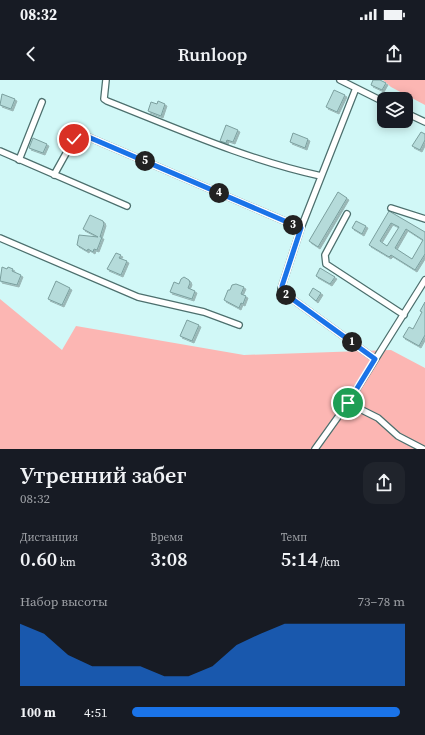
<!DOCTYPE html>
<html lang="ru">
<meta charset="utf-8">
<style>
body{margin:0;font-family:"Source Serif 4",serif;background:#20242c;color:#f1f3f6;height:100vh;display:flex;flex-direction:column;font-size:15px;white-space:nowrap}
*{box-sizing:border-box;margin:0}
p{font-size:13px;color:#9ea1a6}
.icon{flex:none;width:22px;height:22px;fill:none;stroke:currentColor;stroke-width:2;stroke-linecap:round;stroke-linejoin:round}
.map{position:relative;height:369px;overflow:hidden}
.sheet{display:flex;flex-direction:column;background:#171b24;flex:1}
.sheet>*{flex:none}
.fabs{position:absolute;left:377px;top:12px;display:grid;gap:8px}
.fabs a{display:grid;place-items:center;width:36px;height:36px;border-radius:8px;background:#171b24;box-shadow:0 2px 10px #0003;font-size:20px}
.pin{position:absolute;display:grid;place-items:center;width:34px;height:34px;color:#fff;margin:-17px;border:2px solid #fff;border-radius:50%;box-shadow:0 1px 4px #0007}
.km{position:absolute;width:20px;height:20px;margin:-10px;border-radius:50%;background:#222;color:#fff;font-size:11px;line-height:20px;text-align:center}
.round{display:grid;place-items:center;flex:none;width:42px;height:42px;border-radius:12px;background:#20242c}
.summary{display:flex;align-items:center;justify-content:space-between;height:68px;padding:0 20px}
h1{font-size:22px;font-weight:600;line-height:30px}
.stats{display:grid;grid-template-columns:repeat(3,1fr);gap:6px;height:68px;padding:4px 20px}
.stats div{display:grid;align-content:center}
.stats b{font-size:20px;font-weight:600}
.stats small{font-size:11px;font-weight:400}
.stats p{font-size:11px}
.chart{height:112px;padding:8px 20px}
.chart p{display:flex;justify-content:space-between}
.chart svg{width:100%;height:72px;margin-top:4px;fill:#1a73e8;opacity:.7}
ul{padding:0 20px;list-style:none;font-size:13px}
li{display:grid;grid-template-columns:64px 48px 1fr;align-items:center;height:30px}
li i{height:10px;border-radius:5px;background:#1a73e8}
.status{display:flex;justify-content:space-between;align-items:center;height:28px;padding:0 20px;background:#171b24;direction:ltr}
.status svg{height:11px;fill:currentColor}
header{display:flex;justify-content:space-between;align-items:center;height:52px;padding:0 20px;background:#171b24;font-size:18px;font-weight:600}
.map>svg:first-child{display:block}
</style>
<div class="status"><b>08:32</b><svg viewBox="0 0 49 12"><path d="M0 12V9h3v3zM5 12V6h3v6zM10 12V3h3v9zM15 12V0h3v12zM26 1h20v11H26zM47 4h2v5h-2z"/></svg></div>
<header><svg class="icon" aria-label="back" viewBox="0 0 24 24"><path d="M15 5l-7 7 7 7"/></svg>Runloop<svg class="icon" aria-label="share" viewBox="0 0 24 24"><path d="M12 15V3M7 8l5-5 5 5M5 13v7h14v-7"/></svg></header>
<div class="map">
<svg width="425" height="369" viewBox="0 0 425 369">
<defs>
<filter id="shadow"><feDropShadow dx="2" dy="2" stdDeviation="0" flood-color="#0004"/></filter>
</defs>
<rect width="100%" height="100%" fill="#d1f8f7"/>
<path fill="#fcb6b3" d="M 383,0 L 425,0 L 425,25 L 391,7 Z
M 0,219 L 62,270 L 76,246 L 244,275 L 391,270 L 425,288 L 425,369 L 0,369 Z"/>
<path fill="#b5dbda" stroke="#7b9f9e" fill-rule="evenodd" filter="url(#shadow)" d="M 373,0 L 380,0 L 386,3 L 382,10 L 371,5 Z
M 334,10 L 345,15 L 337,32 L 326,27 Z
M 2,14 L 15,19 L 11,29 L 0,25 Z
M 158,21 L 165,24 L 161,36 L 148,31 L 151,22 L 157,24 Z
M 226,45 L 238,50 L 233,62 L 227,60 L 226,63 L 220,61 Z
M 421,52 L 425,54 L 425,60 L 420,70 L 412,66 Z
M 293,53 L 308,59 L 305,68 L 290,62 Z
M 33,58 L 47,64 L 43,73 L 29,68 Z
M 338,112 L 347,118 L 318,167 L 309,161 Z
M 389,131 L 425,152 L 425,174 L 415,190 L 391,175 L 389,177 L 369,165 ZM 391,143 L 399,147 L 387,166 L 380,161 ZM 406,149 L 423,160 L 412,179 L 395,168 Z
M 90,135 L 103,141 L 104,144 L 100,157 L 102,157 L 97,170 L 94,169 L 93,172 L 88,169 L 87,171 L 77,165 L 79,155 L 98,157 L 83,149 Z
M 356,141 L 366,146 L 362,154 L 352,148 Z
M 116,173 L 121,175 L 119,178 L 127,181 L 121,195 L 107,189 Z
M 2,187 L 7,189 L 8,187 L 13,189 L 12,191 L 21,195 L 17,205 L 0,201 Z
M 320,188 L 335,197 L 330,204 L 316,196 Z
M 184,197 L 189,200 L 190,203 L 188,208 L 195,211 L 192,219 L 170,212 L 174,202 L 179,204 L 181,199 Z
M 56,201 L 70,208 L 62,225 L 48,219 Z
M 236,204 L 244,207 L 241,214 L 246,216 L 243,224 L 241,223 L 239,228 L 224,220 L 228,210 L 230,210 L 232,205 Z
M 313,208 L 321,213 L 316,221 L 309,215 Z
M 425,222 L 425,255 L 419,266 L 403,257 L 409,247 L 413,249 L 422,232 L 420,231 Z
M 187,240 L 199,245 L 192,261 L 180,256 Z"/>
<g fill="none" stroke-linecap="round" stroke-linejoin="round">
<defs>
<path id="minor" d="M 106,0 L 104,19 L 107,21 C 178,49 247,80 321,96
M 340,0 L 384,22
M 356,8 L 301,148 L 281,209 L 284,213 L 375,279
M 406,33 L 425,42
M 0,71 L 127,126
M 19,80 L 42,22
M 54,95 L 74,59 L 79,55 L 86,56 L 301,148
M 391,128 L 425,139
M 347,134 L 325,175 L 326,184 L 404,235
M 0,158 L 138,217 L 204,232 L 239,245
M 348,323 L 378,338 L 398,356 L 423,369
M 315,369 L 348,323 L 425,200"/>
</defs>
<use href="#minor" stroke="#4c6f6d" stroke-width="8"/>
<use href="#minor" stroke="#fff" stroke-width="5.5"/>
</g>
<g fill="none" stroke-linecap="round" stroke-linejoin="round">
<defs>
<path id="route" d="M 74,59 L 79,55 L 86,56 L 301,148 L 282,206 L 284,213 L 375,279 L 348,323"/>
</defs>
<use href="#route" stroke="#fff" stroke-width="8"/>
<use href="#route" stroke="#1a73e8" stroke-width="5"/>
</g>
</svg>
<div class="fabs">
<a><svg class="icon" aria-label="layers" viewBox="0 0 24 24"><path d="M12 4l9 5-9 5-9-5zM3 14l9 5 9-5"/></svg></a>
</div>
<div class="pin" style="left:348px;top:323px;background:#1e9e55"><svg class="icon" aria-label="arrive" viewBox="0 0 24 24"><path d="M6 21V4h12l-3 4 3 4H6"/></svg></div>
<div class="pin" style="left:74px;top:59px;background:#d93025"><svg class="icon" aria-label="check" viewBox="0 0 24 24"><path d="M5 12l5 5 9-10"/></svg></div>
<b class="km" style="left:352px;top:262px">1</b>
<b class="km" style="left:286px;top:215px">2</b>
<b class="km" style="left:293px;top:145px">3</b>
<b class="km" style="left:219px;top:113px">4</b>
<b class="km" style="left:145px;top:81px">5</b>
</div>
<section class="sheet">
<div class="summary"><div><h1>Утренний забег</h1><p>08:32</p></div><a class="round"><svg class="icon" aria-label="share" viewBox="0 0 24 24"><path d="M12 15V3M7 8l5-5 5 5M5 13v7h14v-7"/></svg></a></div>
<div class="stats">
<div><p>Дистанция</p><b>0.60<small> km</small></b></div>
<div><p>Время</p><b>3:08</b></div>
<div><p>Темп</p><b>5:14<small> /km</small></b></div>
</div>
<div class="chart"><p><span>Набор высоты</span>73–78 m</p>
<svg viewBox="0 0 160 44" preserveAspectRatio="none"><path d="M0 44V6L10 12L20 25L30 32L40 32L50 32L60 38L70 38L80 32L90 19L100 12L110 6L120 6L130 6L140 6L150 6L160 6V44z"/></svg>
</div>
<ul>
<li><b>100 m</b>4:51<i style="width:98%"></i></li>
</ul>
</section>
